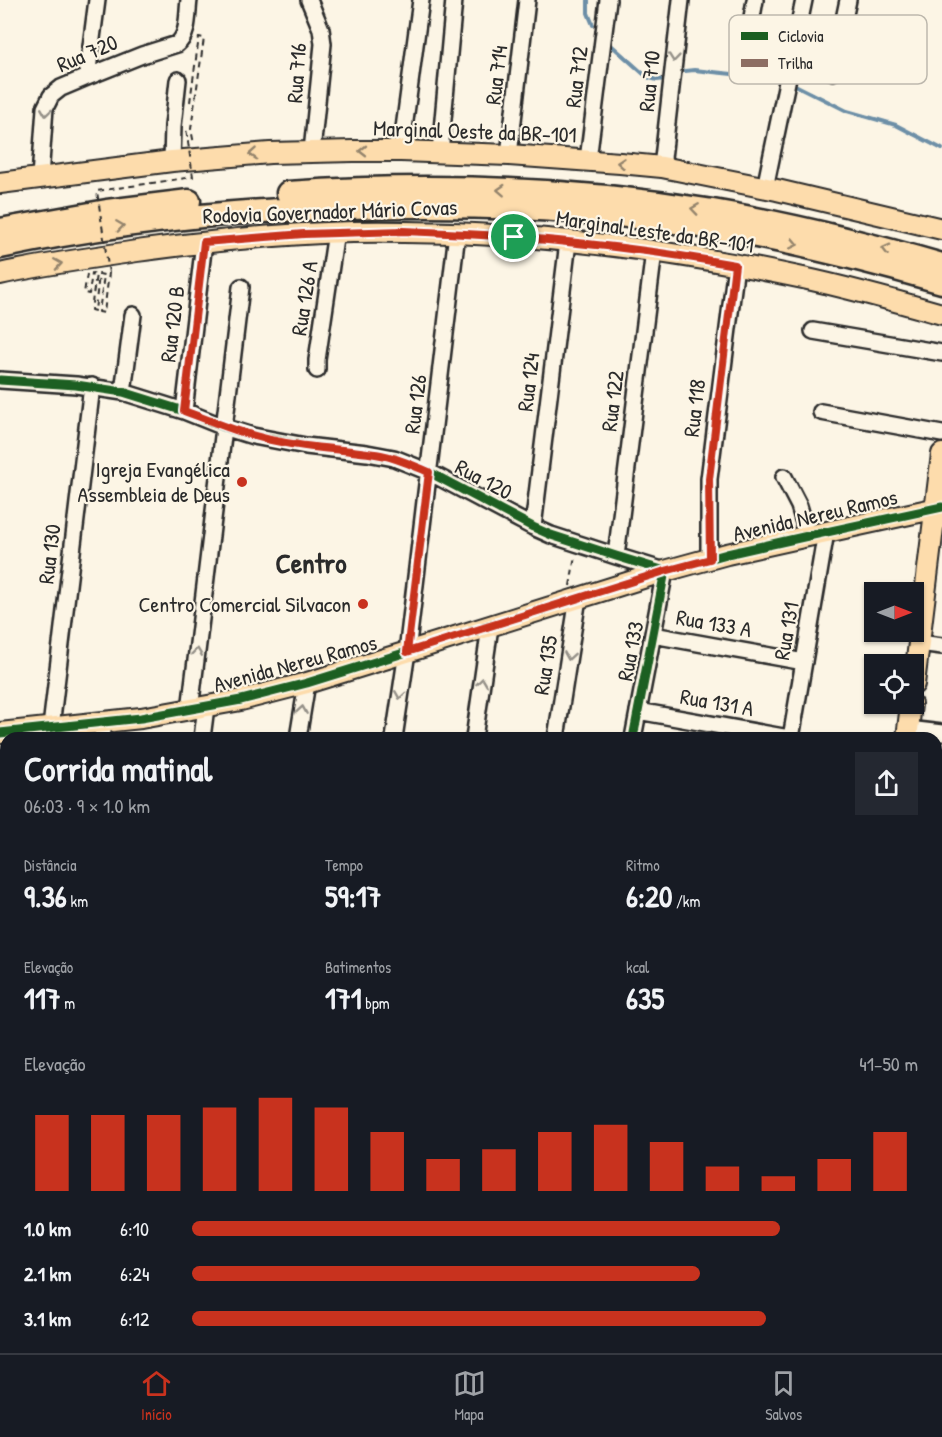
<!DOCTYPE html>
<html lang="pt">
<meta charset="utf-8">
<style>
body{margin:0;font-family:"Patrick Hand",sans-serif;background:#242831;color:#f1f3f6;height:100vh;display:flex;flex-direction:column;font-size:22px;white-space:nowrap}
*{box-sizing:border-box;margin:0}
p{font-size:20px;color:#9ea1a6}
.icon{flex:none;width:33px;height:33px;fill:none;stroke:currentColor;stroke-width:2;stroke-linecap:round;stroke-linejoin:round}
.map{position:relative;flex:1;overflow:hidden}
.drawer{position:absolute;left:0px;top:732px;width:942px;height:621px;display:flex;flex-direction:column;background:#171b24;border-radius:18px 18px 0 0;box-shadow:0 2px 4px #0004}
.drawer>*{flex:none}
.needle{width:39px;rotate:90deg}
.buttons{position:absolute;left:864px;top:582px;display:grid;gap:12px}
.buttons a{display:grid;place-items:center;width:60px;height:60px;border-radius:0px;background:#171b24;box-shadow:0 2px 4px #0004;font-size:30px}
.pin{position:absolute;display:grid;place-items:center;width:51px;height:51px;color:#fff;margin:-26px;border:3px solid #fff;border-radius:50%;box-shadow:0 2px 6px #0007}
.round{display:grid;place-items:center;flex:none;width:63px;height:63px;border-radius:0px;background:#242831}
.head{display:flex;align-items:center;justify-content:space-between;height:102px;padding:0 24px}
h1{font-size:33px;font-weight:700;line-height:45px}
.metrics{display:grid;grid-template-columns:repeat(3,1fr);gap:9px;height:102px;padding:6px 24px}
.metrics div{display:grid;align-content:center}
.metrics b{font-size:30px;font-weight:700}
.metrics small{font-size:16px;font-weight:400}
.metrics p{font-size:16px}
.chart{height:168px;padding:12px 24px}
.chart p{display:flex;justify-content:space-between}
.chart svg{width:100%;height:108px;margin-top:6px;stroke:#c8321e;stroke-width:6}
ul{padding:0 24px;list-style:none;font-size:20px}
li{display:grid;grid-template-columns:96px 72px 1fr;align-items:center;height:45px}
li i{height:15px;border-radius:8px;background:#c8321e}
.tabs{display:flex;justify-content:space-around;align-items:center;height:84px;border-top:2px solid #363941;background:#171b24;font-size:16px;color:#9ea1a6}
.tabs a{display:grid;justify-items:center;gap:3px}
.tabs .active{color:#c8321e}
.map>svg:first-child{display:block}
</style>
<div class="map">
<svg width="942" height="1353" viewBox="0 0 942 1353">
<rect width="100%" height="100%" fill="#fcf5e5"/>
<filter id="ink" filterUnits="userSpaceOnUse"><feTurbulence type="fractalNoise" baseFrequency=".0167" numOctaves="2"/><feDisplacementMap in="SourceGraphic" scale="12" xChannelSelector="R" yChannelSelector="G"/><feConvolveMatrix kernelMatrix="1 2 1 2 8 2 1 2 1" color-interpolation-filters="sRGB"/></filter>
<g filter="url(#ink)">
<path fill="#99d2f9" stroke="#6d8fa7" stroke-width="1.5" d="M 0,1085 L 6,1085 L 6,1347 L 860,1347 L 856,1353 L 0,1353 Z
M 942,1262 L 942,1342 L 936,1353 L 878,1353 L 883,1347 L 936,1347 L 936,1271 Z"/>
<g fill="none" stroke-linecap="round" stroke-linejoin="round">
<path stroke="#6d8fa7" stroke-width="4" d="M 588,0 L 588,13 L 593,25
M 610,44 L 647,77 L 657,80 L 666,79
M 685,71 L 694,70 L 770,78
M 793,84 L 847,111 L 896,125 L 942,149"/>
<defs>
<path id="minor" d="M 309,0 L 321,29 L 323,44 L 312,151
M 755,0 L 745,57 L 790,65
M 833,72 L 848,0
M 87,77 L 97,0
M 401,151 L 421,0
M 440,152 L 454,0
M 509,155 L 527,0
M 588,160 L 608,0
M 172,161 L 173,126 L 178,80
M 662,167 L 681,0
M 40,177 L 45,108 L 51,96 L 61,88 L 87,77 L 142,55 L 177,44 C 189,35 187,14 189,0
M 765,188 L 804,0
M 813,331 L 942,353
M 317,370 L 317,360 L 336,232
M 0,380 L 76,385 L 123,392 L 184,411 L 224,427 L 253,436 L 306,446 L 367,453 L 394,458 L 429,472 L 533,527 L 551,535 L 616,556 L 665,571 L 633,738
M 123,392 L 133,315
M 184,411 L 204,242
M 821,412 L 942,434
M 784,477 L 799,506 L 808,536
M 533,527 L 568,242
M 616,556 L 654,251
M 709,559 L 709,479 L 736,265
M 653,635 L 804,662
M 919,643 L 942,646
M 190,710 L 241,287
M 638,711 L 789,738
M 51,727 L 92,386
M 908,729 L 942,733
M 102,738 L 104,722
M 202,738 L 206,707
M 298,738 L 307,683
M 394,738 L 407,652 L 457,233
M 474,738 L 490,627
M 556,738 L 578,598
M 791,738 L 826,532
M 936,817 L 942,818
M 936,913 L 942,914"/>
<path id="major" d="M 0,183 L 172,161 L 270,153 L 353,151 L 401,151 L 509,155 L 620,163 L 662,167 L 777,190 L 942,229
M 0,274 C 45,264 91,258 137,251 C 226,239 315,230 404,232 C 538,233 673,250 803,278 C 850,288 896,301 942,314
M 914,684 L 942,454
M 0,733 L 141,718 L 241,700 L 307,683 L 407,652 L 665,571 L 727,554 L 808,536 L 942,507
M 907,738 L 911,704
M 0,963 L 6,963
M 936,1054 L 942,1061
M 936,1214 L 942,1204"/>
<path id="highway" d="M 288,193 C 428,183 574,188 713,211 C 790,224 866,243 942,265
M 0,230 L 107,211 L 189,201
M 0,247 C 141,217 284,205 428,206 C 506,206 585,210 662,220 C 757,233 850,255 942,282"/>
</defs>
<use href="#minor" stroke="#2b2b2b" stroke-width="20"/>
<use href="#major" stroke="#2b2b2b" stroke-width="24"/>
<use href="#highway" stroke="#2b2b2b" stroke-width="27"/>
<path stroke="#2b2b2b" stroke-width="2" stroke-dasharray="6 4.5" stroke-linecap="butt" d="M 190,102 L 199,37 L 204,38 L 191,129 L 194,144
M 87,274 L 84,293 L 89,294 L 92,273 L 96,274 L 91,310 L 95,311 L 99,274 L 104,275 L 99,312 L 104,313 L 109,273
M 570,586 L 575,556
M 5,748 L 6,757
M 936,1229 L 942,1235"/>
<use href="#minor" stroke="#fcf5e5" stroke-width="15"/>
<use href="#major" stroke="#fddcac" stroke-width="20"/>
<use href="#highway" stroke="#fddcac" stroke-width="22"/>
<path stroke="#2b2b2b" stroke-width="2" stroke-dasharray="6 4.5" stroke-linecap="butt" d="M 109,273 L 97,191 L 193,177 L 186,128"/>
<path stroke="#8d6e63" stroke-width="8" stroke-dasharray="15 8" stroke-linecap="butt" d="M 936,1260 L 942,1253
M 869,1353 L 873,1347"/>
<defs>
<path id="cycleway" d="M 0,380 L 76,385 L 123,392 L 184,411 L 224,427 L 253,436 L 306,446 L 367,453 L 394,458 L 429,472 L 533,527 L 551,535 L 616,556 L 665,571 L 633,738
M 0,733 L 141,718 L 241,700 L 307,683 L 407,652 L 665,571 L 727,554 L 808,536 L 942,507"/>
</defs>
<use href="#cycleway" stroke="#fcf5e5" stroke-width="13"/>
<use href="#cycleway" stroke="#1b5e20" stroke-width="9"/>
</g>
<defs><path id="oneway-chevron" d="M-2-3.5L2.5 0L-2 3.5" fill="none" stroke-width="1.6" stroke-linecap="round" stroke-linejoin="round" transform="scale(1.5)"/></defs>
<g stroke="#949088">
<use href="#oneway-chevron" transform="translate(674 58) rotate(96)"/>
<use href="#oneway-chevron" transform="translate(46 112) rotate(98)"/>
<use href="#oneway-chevron" transform="translate(197 652) rotate(-83)"/>
<use href="#oneway-chevron" transform="translate(569 656) rotate(99)"/>
<use href="#oneway-chevron" transform="translate(482 682) rotate(-82)"/>
<use href="#oneway-chevron" transform="translate(400 695) rotate(99)"/>
<use href="#oneway-chevron" transform="translate(302 710) rotate(-81)"/>
</g>
<g stroke="#94846c">
<use href="#oneway-chevron" transform="translate(363 151) rotate(-180)"/>
<use href="#oneway-chevron" transform="translate(253 154) rotate(176)"/>
<use href="#oneway-chevron" transform="translate(621 163) rotate(-175)"/>
<use href="#oneway-chevron" transform="translate(501 190) rotate(-177)"/>
<use href="#oneway-chevron" transform="translate(695 209) rotate(-172)"/>
<use href="#oneway-chevron" transform="translate(120 226) rotate(-8)"/>
<use href="#oneway-chevron" transform="translate(794 244) rotate(12)"/>
<use href="#oneway-chevron" transform="translate(886 249) rotate(-166)"/>
<use href="#oneway-chevron" transform="translate(58 264) rotate(-9)"/>
</g>
</g>
<g fill="none" stroke-linecap="round" stroke-linejoin="round" filter="url(#ink)">
<defs>
<path id="route" d="M 403,231 C 515,235 625,245 735,265 L 709,479 L 710,559 L 665,571 L 407,652 L 429,472 C 414,466 398,458 381,455 C 348,449 314,449 281,442 C 246,436 217,423 184,411 L 204,242 L 304,234 Z"/>
</defs>
<use href="#route" stroke="#fff" stroke-width="12"/>
<use href="#route" stroke="#c8321e" stroke-width="8"/>
</g>
<g fill="#c8321e" stroke="#fcf5e5" stroke-width="2">
<circle cx="242" cy="482" r="6"/>
<circle cx="363" cy="604" r="6"/>
</g>
<g text-anchor="middle" dominant-baseline="central" stroke-width="4.5" stroke-linejoin="round" paint-order="stroke">
<g font-size="22" fill="#2b2b2b" stroke="#fcf5e5">
<text transform="translate(87 53) rotate(-23)">Rua 720</text>
<text transform="translate(296 73) rotate(-86)">Rua 716</text>
<text transform="translate(496 75) rotate(-83)">Rua 714</text>
<text transform="translate(576 77) rotate(-83)">Rua 712</text>
<text transform="translate(649 81) rotate(-84)">Rua 710</text>
<text transform="translate(475 131) rotate(2)">Marginal Oeste da BR-101</text>
<text transform="translate(330 211) rotate(-2)">Rodovia Governador Mário Covas</text>
<text transform="translate(655 231) rotate(8)">Marginal Leste da BR-101</text>
<text transform="translate(304 298) rotate(-81)">Rua 126 A</text>
<text transform="translate(172 324) rotate(-83)">Rua 120 B</text>
<text transform="translate(528 382) rotate(-83)">Rua 124</text>
<text transform="translate(612 401) rotate(-83)">Rua 122</text>
<text transform="translate(415 404) rotate(-83)">Rua 126</text>
<text transform="translate(694 408) rotate(-83)">Rua 118</text>
<text transform="translate(484 479) rotate(28)">Rua 120</text>
<text transform="translate(815 515) rotate(-13)">Avenida Nereu Ramos</text>
<text transform="translate(49 554) rotate(-83)">Rua 130</text>
<text transform="translate(714 623) rotate(10)">Rua 133 A</text>
<text transform="translate(786 631) rotate(-80)">Rua 131</text>
<text transform="translate(630 651) rotate(-79)">Rua 133</text>
<text transform="translate(295 663) rotate(-15)">Avenida Nereu Ramos</text>
<text transform="translate(545 665) rotate(-81)">Rua 135</text>
<text transform="translate(717 702) rotate(10)">Rua 131 A</text>
</g>
<g font-size="22" fill="#2b2b2b" stroke="#fcf5e5" text-anchor="end">
<text x="230" y="469">Igreja Evangélica<tspan x="230" dy="25">Assembleia de Deus</tspan></text>
<text x="351" y="604">Centro Comercial Silvacon</text>
</g>
<g font-size="28" font-weight="bold" fill="#2b2b2b" stroke="#fcf5e5">
<text x="311" y="563">Centro</text>
</g>
</g>
<rect x="729" y="15" width="198" height="69" rx="9" fill="#fcf5e5" stroke="#bdb8ad" stroke-width="1.5"/>
<rect x="741" y="32" width="27" height="8" fill="#1b5e20"/>
<rect x="741" y="59" width="27" height="8" fill="#8d6e63"/>
<g font-size="16" fill="#2b2b2b">
<text x="778" y="42">Ciclovia</text>
<text x="778" y="69">Trilha</text>
</g>
</svg>
<div class="buttons">
<a><svg class="needle" viewBox="-14 -14 28 28"><path d="M0-13l5 13h-10z" fill="#e53935"/><path d="M0 13l5-13h-10z" fill="#9ea1a6"/></svg></a>
<a><svg class="icon" aria-label="locate" viewBox="0 0 24 24"><circle cx="12" cy="12" r="6"/><path d="M12 2v4M12 18v4M2 12h4M18 12h4"/></svg></a>
</div>
<div class="pin" style="left:514px;top:237px;background:#1e9e55"><svg class="icon" aria-label="arrive" viewBox="0 0 24 24"><path d="M6 21V4h12l-3 4 3 4H6"/></svg></div>
<section class="drawer">
<div class="head"><div><h1>Corrida matinal</h1><p>06:03 · 9 × 1.0 km</p></div><a class="round"><svg class="icon" aria-label="share" viewBox="0 0 24 24"><path d="M12 15V3M7 8l5-5 5 5M5 13v7h14v-7"/></svg></a></div>
<div class="metrics">
<div><p>Distância</p><b>9.36<small> km</small></b></div>
<div><p>Tempo</p><b>59:17</b></div>
<div><p>Ritmo</p><b>6:20<small> /km</small></b></div>
</div>
<div class="metrics">
<div><p>Elevação</p><b>117<small> m</small></b></div>
<div><p>Batimentos</p><b>171<small> bpm</small></b></div>
<div><p>kcal</p><b>635</b></div>
</div>
<div class="chart"><p><span>Elevação</span>41–50 m</p>
<svg viewBox="0 0 160 44" preserveAspectRatio="none"><path d="M5 44V13M15 44V13M25 44V13M35 44V10M45 44V6M55 44V10M65 44V20M75 44V31M85 44V27M95 44V20M105 44V17M115 44V24M125 44V34M135 44V38M145 44V31M155 44V20"/></svg>
</div>
<ul>
<li><b>1.0 km</b>6:10<i style="width:81%"></i></li>
<li><b>2.1 km</b>6:24<i style="width:70%"></i></li>
<li><b>3.1 km</b>6:12<i style="width:79%"></i></li>
</ul>
</section>
</div>
<nav class="tabs">
<a class="active"><svg class="icon" aria-label="home" viewBox="0 0 24 24"><path d="M3 11l9-7 9 7M6 9v11h12V9"/></svg>Início</a>
<a><svg class="icon" aria-label="map" viewBox="0 0 24 24"><path d="M3 6l6-2 6 2 6-2v14l-6 2-6-2-6 2zM9 4v14M15 6v14"/></svg>Mapa</a>
<a><svg class="icon" aria-label="saved" viewBox="0 0 24 24"><path d="M7 4h10v16l-5-4-5 4z"/></svg>Salvos</a>
</nav>
